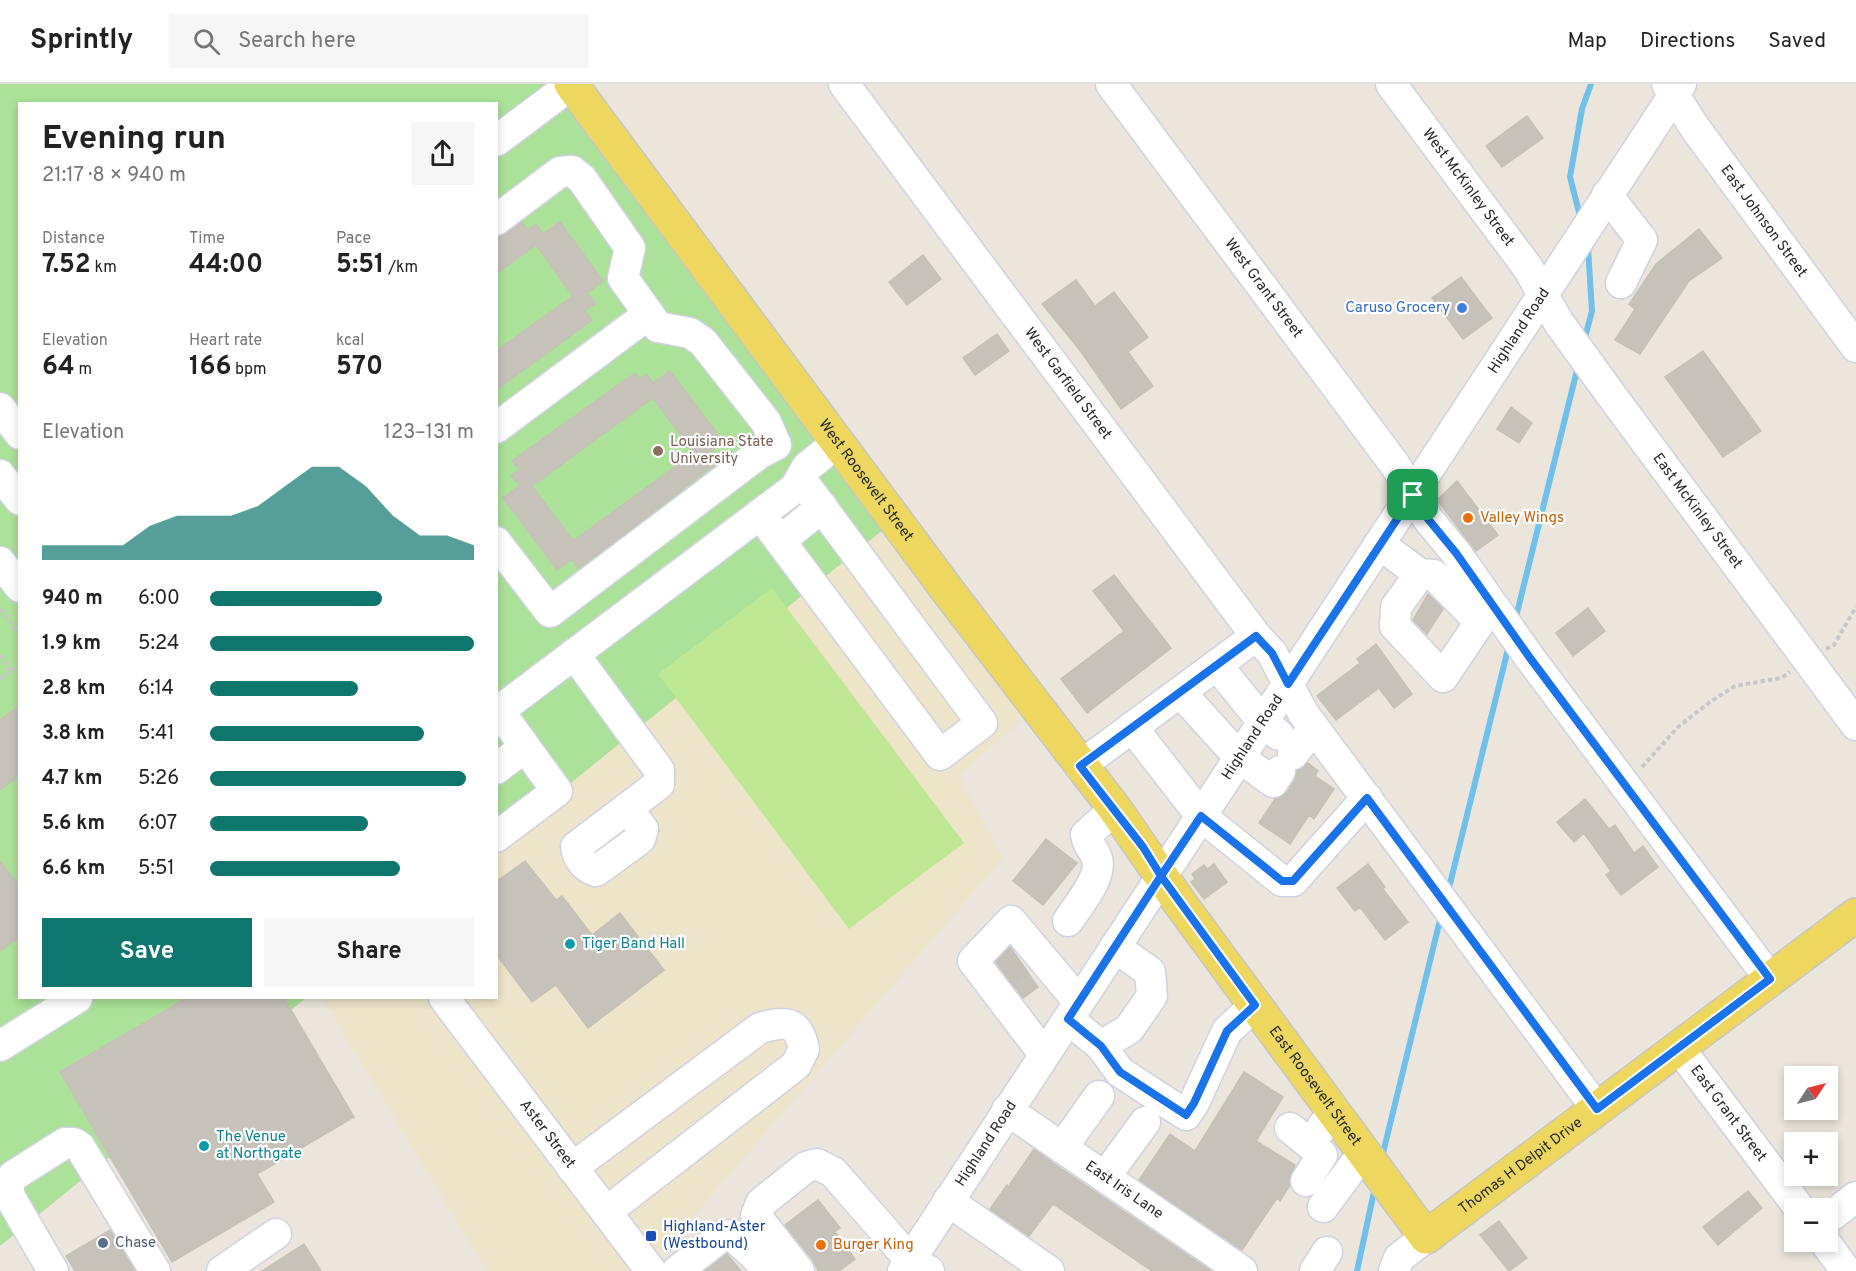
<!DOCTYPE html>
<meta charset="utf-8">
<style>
body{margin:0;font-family:Overpass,sans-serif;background:#f6f6f6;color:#222;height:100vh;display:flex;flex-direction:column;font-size:22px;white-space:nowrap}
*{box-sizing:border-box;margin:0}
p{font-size:20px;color:#767676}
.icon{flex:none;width:33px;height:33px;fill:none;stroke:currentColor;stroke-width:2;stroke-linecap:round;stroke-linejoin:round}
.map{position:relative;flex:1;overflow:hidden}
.sheet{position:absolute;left:18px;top:18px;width:480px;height:897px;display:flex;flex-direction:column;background:#fff;border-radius:0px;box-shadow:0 3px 9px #0003}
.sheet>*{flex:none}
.needle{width:39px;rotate:55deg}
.fabs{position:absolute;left:1784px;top:982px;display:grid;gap:12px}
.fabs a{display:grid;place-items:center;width:54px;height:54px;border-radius:0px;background:#fff;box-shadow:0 3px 9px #0003;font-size:30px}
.pin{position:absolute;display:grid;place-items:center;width:51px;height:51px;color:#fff;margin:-26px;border-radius:12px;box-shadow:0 3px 9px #0006}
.round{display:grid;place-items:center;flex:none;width:63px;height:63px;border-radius:0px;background:#f6f6f6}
.headline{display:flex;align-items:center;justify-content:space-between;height:102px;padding:0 24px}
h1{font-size:33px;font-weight:700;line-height:45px}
.metrics{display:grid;grid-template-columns:repeat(3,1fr);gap:9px;height:102px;padding:6px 24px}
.metrics div{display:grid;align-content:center}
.metrics b{font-size:26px;font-weight:700}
.metrics small{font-size:16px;font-weight:400}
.metrics p{font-size:16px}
.chart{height:168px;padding:12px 24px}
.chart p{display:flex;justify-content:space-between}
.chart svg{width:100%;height:108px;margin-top:6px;fill:#0f766e;opacity:.7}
.primary-button{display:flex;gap:12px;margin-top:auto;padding:12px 24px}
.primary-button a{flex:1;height:69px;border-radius:0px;background:#0f766e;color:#fff;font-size:24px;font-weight:700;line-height:69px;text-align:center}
.primary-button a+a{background:#f6f6f6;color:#222}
ul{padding:0 24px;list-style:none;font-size:20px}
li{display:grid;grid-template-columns:96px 72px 1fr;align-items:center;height:45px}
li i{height:15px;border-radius:8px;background:#0f766e}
header{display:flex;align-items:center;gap:36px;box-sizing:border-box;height:84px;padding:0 30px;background:#fff;border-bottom:2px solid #e0e0e0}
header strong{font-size:28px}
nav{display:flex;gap:33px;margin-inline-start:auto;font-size:21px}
.search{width:420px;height:54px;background:#f6f6f6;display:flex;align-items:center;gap:15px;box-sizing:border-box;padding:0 21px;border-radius:0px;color:#767676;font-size:22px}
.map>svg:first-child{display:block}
</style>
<header>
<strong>Sprintly</strong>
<div class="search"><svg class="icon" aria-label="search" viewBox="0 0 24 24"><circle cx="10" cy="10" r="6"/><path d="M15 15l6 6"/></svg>Search here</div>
<nav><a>Map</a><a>Directions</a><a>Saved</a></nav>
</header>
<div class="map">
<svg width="1856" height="1187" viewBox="0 0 1856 1187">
<rect width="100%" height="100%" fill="#ebe5db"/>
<path fill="#ede4ca" d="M 0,0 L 540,0 L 1024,634 L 959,692 L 1003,774 L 646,1187 L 487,1187 L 322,914 L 496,914 L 496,20 L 20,20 L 20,914 L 0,1002 Z"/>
<path fill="#abe198" d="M 0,0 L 572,0 L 895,436 L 497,759 L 496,20 L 20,20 L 20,914 L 306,914 L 0,1162 Z"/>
<path fill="#bee894" d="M 772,504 L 964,759 L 849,845 L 658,590 Z"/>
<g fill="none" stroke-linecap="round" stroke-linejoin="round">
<path stroke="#6fc1ec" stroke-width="6" d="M 1581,136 L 1570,93 L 1582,25 L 1591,0
M 1584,257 L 1592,227 L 1588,164
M 1515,537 L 1578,282
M 1448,808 L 1509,561
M 1382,1073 L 1441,832
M 1357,1187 L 1375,1103"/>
</g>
<path fill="#c6c2ba" stroke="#c6c1b5" stroke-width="1.5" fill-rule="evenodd" d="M 1527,32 L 1543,54 L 1502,83 L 1486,62 Z
M 522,138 L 528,146 L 536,140 L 543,150 L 560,138 L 603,197 L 587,209 L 595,220 L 585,226 L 592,236 L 496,306 L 496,267 L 573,212 L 536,161 L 496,190 L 496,153 L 506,150 Z
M 1699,145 L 1722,174 L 1689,197 L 1640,270 L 1615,256 L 1635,225 L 1629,220 L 1656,180 Z
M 923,171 L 941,195 L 907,221 L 889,198 Z
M 1461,193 L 1492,234 L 1463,255 L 1432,214 Z
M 1076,196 L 1095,222 L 1114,208 L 1148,253 L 1128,268 L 1153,302 L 1121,325 L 1079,265 L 1042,220 Z
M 997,250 L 1009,267 L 975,291 L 963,274 Z
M 1703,267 L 1761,347 L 1723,373 L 1665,293 Z
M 670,287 L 724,358 L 708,370 L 715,380 L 588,478 L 578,484 L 572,475 L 557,486 L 503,414 L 519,402 L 511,391 L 519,386 L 512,377 L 635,289 L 639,295 L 647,290 L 653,299 ZM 653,314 L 694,369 L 573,457 L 532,402 Z
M 1511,323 L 1532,339 L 1519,359 L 1497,345 Z
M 1457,397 L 1498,451 L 1476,467 L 1437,416 Z
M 1114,491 L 1171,564 L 1087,629 L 1061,595 L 1124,547 L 1093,507 Z
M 1428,510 L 1443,525 L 1427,550 L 1413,536 Z
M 1588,524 L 1605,547 L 1573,572 L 1556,549 Z
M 1376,560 L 1412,610 L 1394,624 L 1379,604 L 1336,636 L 1317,612 L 1360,579 L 1357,575 Z
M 20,621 L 20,691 L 0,706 L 0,636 Z
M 1308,679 L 1318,687 L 1315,692 L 1334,705 L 1314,735 L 1309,731 L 1290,760 L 1259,739 L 1275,715 L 1281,713 L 1288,707 L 1295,696 L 1297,686 Z
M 1585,715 L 1609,745 L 1615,741 L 1634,769 L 1643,762 L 1658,783 L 1621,811 L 1606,791 L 1611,787 L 1584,749 L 1574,758 L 1557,738 Z
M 1046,755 L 1077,779 L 1043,821 L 1013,797 Z
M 0,777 L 20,803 L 20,852 L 0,867 Z
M 525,777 L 556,816 L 562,812 L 592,851 L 620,829 L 664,886 L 588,944 L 556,901 L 532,918 L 496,870 L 496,798 Z
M 1214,780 L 1227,798 L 1204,815 L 1191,798 L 1195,795 L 1192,790 L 1204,781 L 1207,785 Z
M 1368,780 L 1385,803 L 1383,805 L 1408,838 L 1385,856 L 1360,823 L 1355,827 L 1337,804 Z
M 1010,863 L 1038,903 L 1023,914 L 996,878 Z
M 187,914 L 284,914 L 354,1033 L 257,1090 L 274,1118 L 172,1178 L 60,988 Z
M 1244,988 L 1283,1013 L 1256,1057 L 1295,1081 L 1289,1096 L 1290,1101 L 1280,1117 L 1277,1114 L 1242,1166 L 1139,1096 L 1170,1050 L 1195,1067 Z
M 1034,1065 L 1053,1079 L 1211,1187 L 1152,1187 L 1053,1120 L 1029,1152 L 990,1125 L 1007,1101 L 1008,1103 Z
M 1748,1107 L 1762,1124 L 1718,1161 L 1703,1143 Z
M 818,1116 L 840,1144 L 835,1148 L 855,1175 L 839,1187 L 818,1187 L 813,1176 L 785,1141 Z
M 1499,1137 L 1527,1174 L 1509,1187 L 1480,1151 Z
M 110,1146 L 135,1187 L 75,1187 L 66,1172 Z
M 304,1160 L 321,1187 L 262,1187 Z
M 727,1170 L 741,1187 L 705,1187 Z"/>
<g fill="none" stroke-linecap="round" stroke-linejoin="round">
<path stroke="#c4bfb7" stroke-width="30" stroke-dasharray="30 15" stroke-linecap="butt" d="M 1004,890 L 1021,878"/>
<defs>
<g id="minor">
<path id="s1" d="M 844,0 L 1256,552 L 1272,569 L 1303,629 L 1597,1025"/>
<path id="s2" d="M 1111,0 L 1395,381 L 1428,435 L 1456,469 L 1530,574 L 1770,895"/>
<path id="s3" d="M 1391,0 L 1528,184 L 1559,239 L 1617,319 L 1856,641"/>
<path id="s4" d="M 1667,0 L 1695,44 L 1856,263"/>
<path d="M 496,57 L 571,1"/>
<path d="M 1607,111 L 1642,156 L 1621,199"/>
<path d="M 496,136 L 560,88 L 572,87 L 582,95 L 630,164 L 623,194 L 658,243 L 690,249 L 703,258 L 766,338 L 776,361 L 760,369 L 550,528 L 496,458"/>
<path d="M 0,324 L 20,350"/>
<path d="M 496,344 L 649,230"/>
<path d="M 0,391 L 20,416"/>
<path d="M 760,430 L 940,671 L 982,639 L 806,402"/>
<path d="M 780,457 L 822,423"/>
<path d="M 1379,460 L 1420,490 L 1434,491 L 1480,538 L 1443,593 L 1395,542 L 1396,523 L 1420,490"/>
<path d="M 0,478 L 20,503"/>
<path d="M 574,570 L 659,686 L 659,700 L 576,763 C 578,775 585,784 596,787 L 640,755 L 643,745 L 627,724"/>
<path d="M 1217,581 L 1262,637 L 1279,651"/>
<path d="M 1180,608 L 1239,673 L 1273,698 L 1280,687"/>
<path d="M 496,629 L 795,404 L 807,383 L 838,358"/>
<path d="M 1132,643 L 1201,732 L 1282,797 L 1293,797 L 1367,714"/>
<path d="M 1293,670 L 1314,644"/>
<path d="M 1080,682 L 1256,552"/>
<path d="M 496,685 L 525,663"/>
<path d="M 496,753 L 557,707 L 499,627"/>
<path d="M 1068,837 C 1078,821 1105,791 1096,772 C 1092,763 1088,762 1086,751 L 1115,725"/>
<path id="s5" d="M 444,914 L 651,1187"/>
<path d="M 1068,935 L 1101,962 L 1120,988 L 1186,1031 L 1194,1019 L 1227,947 L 1255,921"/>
<path d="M 0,962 L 77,914"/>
<path d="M 1101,962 L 1129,945 L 1152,912 L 1150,888 L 1115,863"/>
<path id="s6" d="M 1679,964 L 1800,1125"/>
<path d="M 1044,970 L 973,877 L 1011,837 L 1079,918"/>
<path id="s7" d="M 1007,1026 L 1242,1187"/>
<path d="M 1290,1044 L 1310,1060 L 1333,1028"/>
<path d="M 1062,1064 L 1099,1012"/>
<path d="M 572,1084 L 760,944 C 786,937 798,936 804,965 L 796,981 L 606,1128"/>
<path d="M 1105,1093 L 1145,1038"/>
<path d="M 1306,1097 L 1322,1071 L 1310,1060"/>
<path d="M 948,1117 L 1049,1187"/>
<path d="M 1323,1123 L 1363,1069"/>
<path d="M 1827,1135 L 1856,1113"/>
<path d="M 1825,1158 L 1846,1187"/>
<path d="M 53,1187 L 10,1113 L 8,1102 L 13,1092 L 65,1059 L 74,1059 L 80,1063 L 155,1187"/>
<path d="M 222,1187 L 276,1150"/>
<path d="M 677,1187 L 722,1152 L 732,1151 L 758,1175 L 766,1187"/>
<path d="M 799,1187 L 756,1132 L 761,1119 L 806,1083 L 817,1080 L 833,1088 L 910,1176 L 929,1187"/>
<path id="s8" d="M 903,1187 L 1681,0"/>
<path d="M 1315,1187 L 1327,1168"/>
<path d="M 1394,1187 L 1399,1174 L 1426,1153"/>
</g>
<g id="major">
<path id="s9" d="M 571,0 L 951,511 L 1115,725 L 1182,822 L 1426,1153 L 1856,831"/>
</g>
</defs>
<use href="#minor" stroke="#d0d2e2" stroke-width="33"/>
<use href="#major" stroke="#c7c7c7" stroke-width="36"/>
<path stroke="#c7c7c7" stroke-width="4" stroke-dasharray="4.5 3" stroke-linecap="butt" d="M 0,525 L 20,551
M 1826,565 L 1834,561 L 1856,523
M 0,571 L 11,587
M 0,595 L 20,580
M 1642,683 L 1678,643 L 1710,618 L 1735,602 L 1781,594 L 1790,588"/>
<use href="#minor" stroke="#fff" stroke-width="30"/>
<use href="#major" stroke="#edd75e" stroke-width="33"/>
</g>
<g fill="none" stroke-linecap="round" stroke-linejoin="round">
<defs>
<path id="route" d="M 1413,411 L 1288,600 L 1272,569 L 1256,552 L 1080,682 L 1143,763 L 1161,792 L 1068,935 L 1101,962 L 1120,988 L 1186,1031 L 1194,1019 L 1227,947 L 1255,921 L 1161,792 L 1201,732 L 1282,797 L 1293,797 L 1367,714 L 1597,1025 L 1770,895 L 1530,574 L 1456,469 L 1428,435 L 1413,411"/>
</defs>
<use href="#route" stroke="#fff" stroke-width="12"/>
<use href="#route" stroke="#1a73e8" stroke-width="8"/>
</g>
<circle fill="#3f7fe0" stroke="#fff" stroke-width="2" cx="1462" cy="224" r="6"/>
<circle fill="#8d6e63" stroke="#fff" stroke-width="2" cx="658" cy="367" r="6"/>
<g fill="#e8710a" stroke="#fff" stroke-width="2">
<circle cx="1468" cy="434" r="6"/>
<circle cx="821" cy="1161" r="6"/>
</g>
<g fill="#0f9aa8" stroke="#fff" stroke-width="2">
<circle cx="570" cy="860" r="6"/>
<circle cx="204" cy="1062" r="6"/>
</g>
<rect fill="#1a4fb4" stroke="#fff" stroke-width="2" x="645" y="1146" width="12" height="12" rx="3"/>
<circle fill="#5c6f8a" stroke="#fff" stroke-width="2" cx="103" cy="1159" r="6"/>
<g text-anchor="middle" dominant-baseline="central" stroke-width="4.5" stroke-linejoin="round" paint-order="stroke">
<g font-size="15" fill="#292929" stroke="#fff">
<text stroke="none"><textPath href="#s3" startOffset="129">West McKinley Street</textPath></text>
<text stroke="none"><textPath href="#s4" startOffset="168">East Johnson Street</textPath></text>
<text stroke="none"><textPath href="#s2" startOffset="255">West Grant Street</textPath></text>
<text stroke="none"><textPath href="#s8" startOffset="1124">Highland Road</textPath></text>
<text stroke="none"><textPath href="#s1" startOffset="374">West Garfield Street</textPath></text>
<text stroke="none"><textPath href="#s9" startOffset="494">West Roosevelt Street</textPath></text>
<text stroke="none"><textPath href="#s3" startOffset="526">East McKinley Street</textPath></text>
<text stroke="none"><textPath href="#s8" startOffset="638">Highland Road</textPath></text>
<text stroke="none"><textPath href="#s9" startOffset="1248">East Roosevelt Street</textPath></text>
<text stroke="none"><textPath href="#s6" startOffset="82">East Grant Street</textPath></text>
<text stroke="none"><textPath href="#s5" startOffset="171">Aster Street</textPath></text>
<text stroke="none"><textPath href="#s8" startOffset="152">Highland Road</textPath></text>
<text stroke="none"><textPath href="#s9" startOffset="1554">Thomas H Delpit Drive</textPath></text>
<text stroke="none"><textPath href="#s7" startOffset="142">East Iris Lane</textPath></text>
</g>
<g font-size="15" fill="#366cbe" stroke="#fff" text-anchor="end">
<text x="1450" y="224">Caruso Grocery</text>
</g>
<g font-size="15" fill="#785e54" stroke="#fff" text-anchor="start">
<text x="670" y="358">Louisiana State<tspan x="670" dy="17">University</tspan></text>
</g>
<g font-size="15" fill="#c56008" stroke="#fff" text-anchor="start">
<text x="1480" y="434">Valley Wings</text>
<text x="833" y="1161">Burger King</text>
</g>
<g font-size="15" fill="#0d838f" stroke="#fff" text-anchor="start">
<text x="582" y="860">Tiger Band Hall</text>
<text x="216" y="1053">The Venue<tspan x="216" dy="17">at Northgate</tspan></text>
</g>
<g font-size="15" fill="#164399" stroke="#fff" text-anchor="start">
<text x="663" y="1143">Highland-Aster<tspan x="663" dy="17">(Westbound)</tspan></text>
</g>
<g font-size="15" fill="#4e5e75" stroke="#fff" text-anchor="start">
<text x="115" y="1159">Chase</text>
</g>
</g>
</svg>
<div class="fabs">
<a><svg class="needle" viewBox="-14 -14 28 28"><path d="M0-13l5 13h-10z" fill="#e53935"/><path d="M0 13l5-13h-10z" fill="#767676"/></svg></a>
<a>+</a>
<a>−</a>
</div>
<div class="pin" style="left:1413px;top:411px;background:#1e9e55"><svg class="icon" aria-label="arrive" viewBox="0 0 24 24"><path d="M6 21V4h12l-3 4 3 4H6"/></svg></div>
<section class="sheet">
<div class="headline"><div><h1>Evening run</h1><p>21:17 · 8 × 940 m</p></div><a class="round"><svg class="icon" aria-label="share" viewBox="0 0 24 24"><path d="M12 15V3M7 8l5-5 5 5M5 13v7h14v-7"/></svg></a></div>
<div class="metrics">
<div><p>Distance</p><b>7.52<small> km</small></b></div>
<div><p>Time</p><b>44:00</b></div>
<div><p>Pace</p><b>5:51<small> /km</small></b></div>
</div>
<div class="metrics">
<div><p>Elevation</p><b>64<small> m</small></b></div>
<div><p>Heart rate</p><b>166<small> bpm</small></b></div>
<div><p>kcal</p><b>570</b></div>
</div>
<div class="chart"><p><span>Elevation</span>123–131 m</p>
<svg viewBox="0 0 160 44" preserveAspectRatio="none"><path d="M0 44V38L10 38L20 38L30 38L40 30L50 26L60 26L70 26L80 22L90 14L100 6L110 6L120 14L130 26L140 34L150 34L160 38V44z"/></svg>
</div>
<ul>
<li><b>940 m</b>6:00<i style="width:65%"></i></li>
<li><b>1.9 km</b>5:24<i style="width:100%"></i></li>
<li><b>2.8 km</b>6:14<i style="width:56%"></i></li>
<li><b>3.8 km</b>5:41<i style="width:81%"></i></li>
<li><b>4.7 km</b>5:26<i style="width:97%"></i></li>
<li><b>5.6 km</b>6:07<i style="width:60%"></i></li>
<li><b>6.6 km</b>5:51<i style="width:72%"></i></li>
</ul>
<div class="primary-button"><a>Save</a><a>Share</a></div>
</section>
</div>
